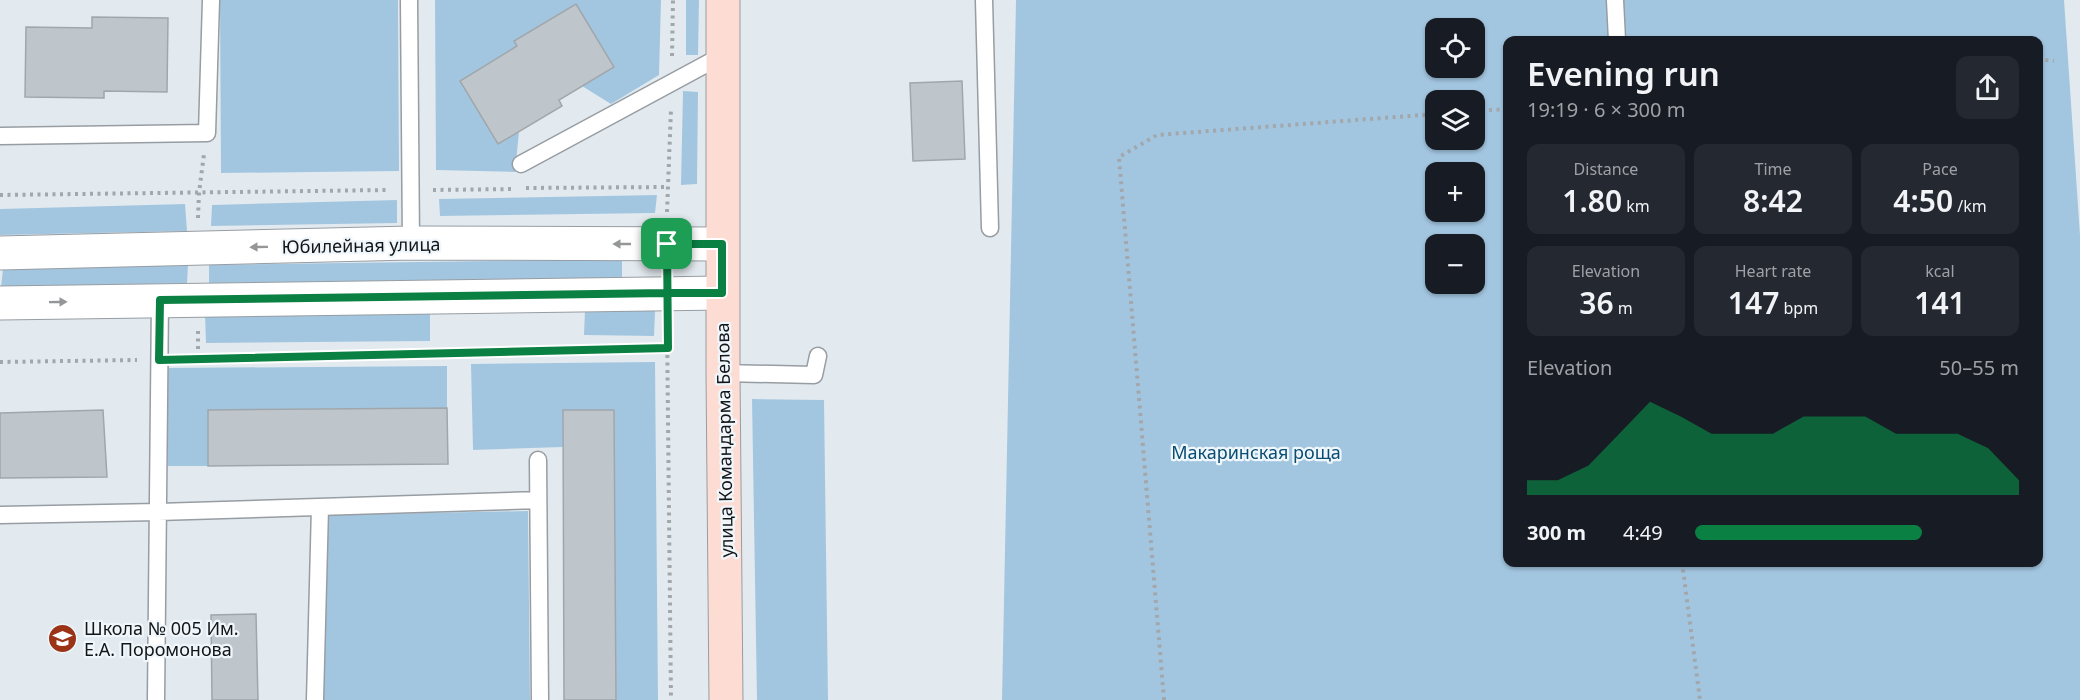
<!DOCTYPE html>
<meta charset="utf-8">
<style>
body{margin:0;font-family:"Noto Sans",sans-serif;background:#242831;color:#f1f3f6;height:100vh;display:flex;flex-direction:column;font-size:22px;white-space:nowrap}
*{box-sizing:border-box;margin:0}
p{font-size:20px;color:#9ea1a6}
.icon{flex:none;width:33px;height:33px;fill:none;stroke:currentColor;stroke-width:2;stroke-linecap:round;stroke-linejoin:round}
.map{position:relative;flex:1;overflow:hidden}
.side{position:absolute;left:1503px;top:36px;width:540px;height:531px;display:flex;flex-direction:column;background:#171b24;border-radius:12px;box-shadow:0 2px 4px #0004}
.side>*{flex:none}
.tools{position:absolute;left:1425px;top:18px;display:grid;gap:12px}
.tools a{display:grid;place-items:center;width:60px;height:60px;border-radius:12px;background:#171b24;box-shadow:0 2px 4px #0004;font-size:30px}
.pin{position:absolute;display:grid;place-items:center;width:51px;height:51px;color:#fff;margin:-26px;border-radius:12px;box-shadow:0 3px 9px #0006}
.round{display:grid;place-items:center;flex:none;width:63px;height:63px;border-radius:12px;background:#242831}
.headline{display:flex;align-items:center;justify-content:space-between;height:102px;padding:0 24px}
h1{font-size:33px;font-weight:600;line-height:45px}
.metrics{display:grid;grid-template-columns:repeat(3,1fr);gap:9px;height:102px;padding:6px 24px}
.metrics div{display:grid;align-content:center;border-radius:12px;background:#242831;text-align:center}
.metrics b{font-size:30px;font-weight:600}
.metrics small{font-size:16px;font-weight:400}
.metrics p{font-size:16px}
.chart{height:168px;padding:12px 24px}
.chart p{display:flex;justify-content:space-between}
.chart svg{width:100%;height:108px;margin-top:6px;fill:#0b8043;opacity:.7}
ul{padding:0 24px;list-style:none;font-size:20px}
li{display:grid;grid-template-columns:96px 72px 1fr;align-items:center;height:45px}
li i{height:15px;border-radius:8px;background:#0b8043}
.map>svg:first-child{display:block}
</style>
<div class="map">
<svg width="2080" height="700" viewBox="0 0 2080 700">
<rect width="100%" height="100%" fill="#e3eaef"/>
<path fill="#a3c6e0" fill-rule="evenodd" d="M 220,0 L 398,0 L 399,171 L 221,173 Z
M 435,0 L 661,0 L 659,75 L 611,104 L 582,86 L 614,67 L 576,4 L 515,41 L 517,46 L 460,81 L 498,144 L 519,132 L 515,172 L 436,170 Z
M 686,0 L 699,0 L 698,55 L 686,55 Z
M 1016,0 L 2064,0 L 2080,235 L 2080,700 L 1002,700 ZM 1436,28 L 1474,28 L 1474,68 L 1436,68 ZM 1508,40 L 2038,40 L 2038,562 L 1508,562 ZM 1436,100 L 1474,100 L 1474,140 L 1436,140 ZM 1436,172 L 1474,172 L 1474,212 L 1436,212 ZM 1436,244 L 1474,244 L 1474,284 L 1436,284 Z
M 683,91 L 698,92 L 697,184 L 681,185 Z
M 657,195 L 655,213 L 440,216 L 439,199 Z
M 397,200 L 397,223 L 211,226 L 212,205 Z
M 185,204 L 187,231 L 0,235 L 0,209 Z
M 622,259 L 622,278 L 209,283 L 209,265 Z
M 188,265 L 187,283 L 1,288 L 3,269 Z
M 585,310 L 655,311 L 654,336 L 584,335 Z
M 430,311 L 430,341 L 206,343 L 205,314 Z
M 655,362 L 658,700 L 616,700 L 614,411 L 563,411 L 563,447 L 473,450 L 471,364 Z
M 447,366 L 447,408 L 208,410 L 208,466 L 168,466 L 167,368 Z
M 752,399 L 824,400 L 828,700 L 757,700 Z
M 528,511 L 530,700 L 323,700 L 328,515 Z"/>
<path fill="#bfc6cb" stroke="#a0a7ac" stroke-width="1.5" d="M 576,4 L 614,67 L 559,100 L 562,106 L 498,144 L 460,81 L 517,46 L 514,41 Z
M 92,17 L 168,18 L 167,92 L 104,91 L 104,98 L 25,97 L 26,27 L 92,28 Z
M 962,81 L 965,159 L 913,161 L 910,83 Z
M 447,408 L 448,464 L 208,466 L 208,410 Z
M 103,410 L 107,477 L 0,478 L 0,413 Z
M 563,410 L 614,410 L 616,700 L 564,700 Z
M 256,614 L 258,700 L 212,700 L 211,615 Z"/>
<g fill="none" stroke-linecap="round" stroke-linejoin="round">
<defs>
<path id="service" d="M 409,0 L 411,243
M 984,0 L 990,228
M 1615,0 L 1617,40
M 0,136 L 207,133 L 211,0
M 521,164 L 723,55
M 723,373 L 814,375 L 818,356
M 538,460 L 540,700
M 0,515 L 158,512 L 538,500
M 156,700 L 160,300
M 315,700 L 320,507"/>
<path id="tertiary" d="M 0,253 L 411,243 L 722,244
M 0,303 L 722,293"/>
<path id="secondary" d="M 723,0 L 723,373 L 726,700"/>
</defs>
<use href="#service" stroke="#979da2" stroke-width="19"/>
<use href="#tertiary" stroke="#979da2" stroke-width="35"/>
<use href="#secondary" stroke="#979da2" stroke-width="35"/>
<path stroke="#a2a7ab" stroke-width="4" stroke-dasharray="3 4.5" stroke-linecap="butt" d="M 672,56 L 673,0
M 2038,59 L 2054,61
M 1474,111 L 1508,109
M 526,188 L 667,187
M 433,190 L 515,189
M 0,195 L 389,190
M 667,212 L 671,109
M 198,218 L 199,193 L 204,154
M 667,325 L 671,700
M 198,331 L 198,359
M 181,360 L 668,348
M 0,362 L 137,360
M 1682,562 L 1700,700
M 1164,700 L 1119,157 L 1157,135 L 1436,114"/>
<use href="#service" stroke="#fff" stroke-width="16"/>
<use href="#tertiary" stroke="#fff" stroke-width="33"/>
<use href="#secondary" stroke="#fddcd3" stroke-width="33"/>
</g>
<defs><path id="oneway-solid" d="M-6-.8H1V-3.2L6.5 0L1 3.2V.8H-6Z" transform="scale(1.5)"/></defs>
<g fill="#959697">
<use href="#oneway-solid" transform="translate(622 244) rotate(-180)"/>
<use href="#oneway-solid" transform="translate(259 247) rotate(179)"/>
<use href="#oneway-solid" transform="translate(58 302) rotate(-1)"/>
</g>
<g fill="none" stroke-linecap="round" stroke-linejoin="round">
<defs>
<path id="route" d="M 667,244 L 668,348 L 159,360 L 160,300 L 667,293 L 722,293 L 722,244 L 667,244"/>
</defs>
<use href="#route" stroke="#fff" stroke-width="12"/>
<use href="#route" stroke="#0b8043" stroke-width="8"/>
</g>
<defs>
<symbol id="school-disc" viewBox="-11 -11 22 22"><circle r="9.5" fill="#9b3316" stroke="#f0f7fc"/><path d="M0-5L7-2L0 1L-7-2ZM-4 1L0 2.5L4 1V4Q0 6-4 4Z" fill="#fff"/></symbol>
</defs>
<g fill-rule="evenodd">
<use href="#school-disc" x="46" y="622" width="33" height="33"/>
</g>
<g text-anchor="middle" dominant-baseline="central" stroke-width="4.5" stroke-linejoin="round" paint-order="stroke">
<g font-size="18" fill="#131517" stroke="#f0f7fc">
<text transform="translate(361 245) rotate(-1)">Юбилейная улица</text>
<text transform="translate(724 440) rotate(-91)">улица Командарма Белова</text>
</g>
<g font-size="18" fill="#0a4d73" stroke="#f0f7fc">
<text x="1256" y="452">Макаринская роща</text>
</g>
<g font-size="18" fill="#131517" stroke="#f0f7fc" text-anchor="start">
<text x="84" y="628">Школа № 005 Им.<tspan x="84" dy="21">Е.А. Поромонова</tspan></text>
</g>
</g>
</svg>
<div class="tools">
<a><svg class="icon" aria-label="locate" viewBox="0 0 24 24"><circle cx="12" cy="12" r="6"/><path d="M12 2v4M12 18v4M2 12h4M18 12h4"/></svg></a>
<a><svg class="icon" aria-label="layers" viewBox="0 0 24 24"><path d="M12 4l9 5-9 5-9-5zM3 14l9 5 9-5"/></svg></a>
<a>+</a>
<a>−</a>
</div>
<div class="pin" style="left:667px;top:244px;background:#1e9e55"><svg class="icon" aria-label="arrive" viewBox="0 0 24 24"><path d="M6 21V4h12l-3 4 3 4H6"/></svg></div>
<section class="side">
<div class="headline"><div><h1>Evening run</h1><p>19:19 · 6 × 300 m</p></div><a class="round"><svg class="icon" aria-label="share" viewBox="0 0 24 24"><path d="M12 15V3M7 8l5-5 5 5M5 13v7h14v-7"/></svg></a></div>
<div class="metrics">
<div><p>Distance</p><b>1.80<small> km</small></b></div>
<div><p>Time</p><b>8:42</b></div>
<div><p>Pace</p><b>4:50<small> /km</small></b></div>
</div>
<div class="metrics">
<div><p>Elevation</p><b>36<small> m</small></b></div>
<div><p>Heart rate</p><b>147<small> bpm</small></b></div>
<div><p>kcal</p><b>141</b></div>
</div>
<div class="chart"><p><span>Elevation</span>50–55 m</p>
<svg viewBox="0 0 160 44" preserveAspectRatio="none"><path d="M0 44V38L10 38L20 32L30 19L40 6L50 12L60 19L70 19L80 19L90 12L100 12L110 12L120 19L130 19L140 19L150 25L160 38V44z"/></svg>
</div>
<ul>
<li><b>300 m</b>4:49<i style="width:70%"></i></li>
</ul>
</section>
</div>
